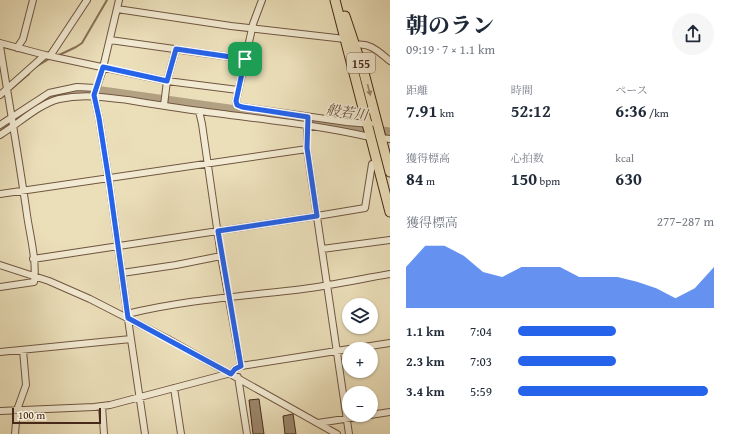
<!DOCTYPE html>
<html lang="ja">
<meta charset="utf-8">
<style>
body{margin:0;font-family:"Gentium Book Plus","Noto Serif JP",serif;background:#f6f6f7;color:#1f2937;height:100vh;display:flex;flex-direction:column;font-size:15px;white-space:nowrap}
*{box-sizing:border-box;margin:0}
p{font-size:13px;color:#747a83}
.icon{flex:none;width:22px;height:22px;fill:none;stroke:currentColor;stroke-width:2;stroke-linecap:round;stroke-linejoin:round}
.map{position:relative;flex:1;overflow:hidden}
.side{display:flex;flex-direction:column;background:#fff;width:340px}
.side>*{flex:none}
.controls{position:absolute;left:342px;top:298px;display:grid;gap:8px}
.controls a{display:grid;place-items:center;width:36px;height:36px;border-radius:50%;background:#fff;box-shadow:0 1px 3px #0004;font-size:20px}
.scale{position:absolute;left:12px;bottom:10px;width:89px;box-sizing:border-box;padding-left:4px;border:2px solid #472819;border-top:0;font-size:11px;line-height:14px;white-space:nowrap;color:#472819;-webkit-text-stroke:3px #f2ead2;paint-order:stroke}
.pin{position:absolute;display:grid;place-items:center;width:34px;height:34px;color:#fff;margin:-17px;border-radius:8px;box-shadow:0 2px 6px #0006}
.round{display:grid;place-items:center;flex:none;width:42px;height:42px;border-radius:21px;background:#f6f6f7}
.head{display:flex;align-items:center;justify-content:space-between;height:68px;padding:0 16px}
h1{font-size:22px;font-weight:800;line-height:30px}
.metrics{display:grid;grid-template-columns:repeat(3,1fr);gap:6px;height:68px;padding:4px 16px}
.metrics div{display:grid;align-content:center}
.metrics b{font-size:17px;font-weight:800}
.metrics small{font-size:11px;font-weight:400}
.metrics p{font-size:11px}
.chart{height:112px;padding:8px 16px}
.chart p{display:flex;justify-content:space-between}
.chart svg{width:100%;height:72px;margin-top:4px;fill:#2563eb;opacity:.7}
ul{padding:0 16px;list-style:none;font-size:13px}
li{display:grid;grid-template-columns:64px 48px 1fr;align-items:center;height:30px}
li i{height:10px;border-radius:5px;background:#2563eb}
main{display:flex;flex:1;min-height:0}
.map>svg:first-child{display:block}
</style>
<main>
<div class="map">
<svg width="390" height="434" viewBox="0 0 390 434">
<rect width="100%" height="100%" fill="#ebdfba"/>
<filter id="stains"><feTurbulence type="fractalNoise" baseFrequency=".005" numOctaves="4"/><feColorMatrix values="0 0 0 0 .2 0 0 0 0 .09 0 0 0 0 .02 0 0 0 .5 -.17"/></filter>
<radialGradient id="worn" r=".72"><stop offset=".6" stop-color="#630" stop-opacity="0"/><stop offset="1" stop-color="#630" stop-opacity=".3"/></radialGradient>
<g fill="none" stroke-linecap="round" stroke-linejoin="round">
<path stroke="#887159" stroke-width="2" d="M 57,56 L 76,47 L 82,43 L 107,0
M 32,69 L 49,59
M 10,90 L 29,74 L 29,72"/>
<path stroke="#b3a183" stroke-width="11" d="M 0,129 L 52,98 L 75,92 L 95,91 L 390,133"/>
</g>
<path fill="#9c876d" stroke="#472819" d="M 259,399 L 264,434 L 253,434 L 249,400 Z
M 293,414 L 296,434 L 285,434 L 283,416 Z"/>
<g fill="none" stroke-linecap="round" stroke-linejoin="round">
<defs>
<path id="minor" d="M 119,0 L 102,72 L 94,95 L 99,118 L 110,188 L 128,319 L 145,434
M 262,0 L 253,24 L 236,101 L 237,105 L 242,107 L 347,122 L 370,124
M 117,9 L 231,26 L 345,39
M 110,40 L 245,59
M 0,43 L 45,55 L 167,81 L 238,90
M 355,45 C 370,42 379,52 390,61
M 0,46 C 9,102 19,159 27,215 C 30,236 37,261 34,282 L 0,287
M 17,48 L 23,39 L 33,0
M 50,56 L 87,0
M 0,95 L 45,55
M 164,105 L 167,81 L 176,49
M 199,111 L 202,124 L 221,256 L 241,366
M 308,117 L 307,126 L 307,149 L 349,434
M 0,125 L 49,93 L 77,87 L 96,88
M 0,135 C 18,124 39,104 59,99 C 83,94 104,97 128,100 C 152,104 176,108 200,111 C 257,119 314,124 370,137
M 381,138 L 390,139
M 0,194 L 307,149
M 322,249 L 390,240
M 33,259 L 317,216 L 365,208 L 372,164
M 0,265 L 49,281 L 90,299 L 168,339 L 337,434
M 122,273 L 176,265 L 221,256
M 127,314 C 184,300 244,296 303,289 C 332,285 361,279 390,274
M 351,349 L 390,343
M 0,352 L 131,339
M 238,377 L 247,434
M 174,388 L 181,434
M 102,406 L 104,434
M 0,411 L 94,407 L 110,405 L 231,373 L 235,369 L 241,366 L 349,349
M 318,423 L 390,412
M 15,434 L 17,410 L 26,385 L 23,350"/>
<path id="highway" d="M 335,0 L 390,212
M 345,16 L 364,73 L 390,172"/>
</defs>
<use href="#minor" stroke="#705641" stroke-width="8"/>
<use href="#highway" stroke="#472819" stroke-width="11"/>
<use href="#minor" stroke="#f2ead2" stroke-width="6"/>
<use href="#highway" stroke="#ebdfba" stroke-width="9"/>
</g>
<defs><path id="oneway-solid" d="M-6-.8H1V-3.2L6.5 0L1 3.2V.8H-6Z"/></defs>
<use fill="#99846a" href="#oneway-solid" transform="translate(369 90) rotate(76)"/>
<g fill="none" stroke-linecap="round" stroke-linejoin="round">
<defs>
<path id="route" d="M 176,49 L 245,59 L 236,101 L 237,105 L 242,107 L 308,117 L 307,148 L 317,216 L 218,231 L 241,366 L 235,369 L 231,374 L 128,318 L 110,188 L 99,118 L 94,95 L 103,67 L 167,81 Z"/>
</defs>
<use href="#route" stroke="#fff" stroke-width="8"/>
<use href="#route" stroke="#2563eb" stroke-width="5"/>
</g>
<g text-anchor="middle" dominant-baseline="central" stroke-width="3" stroke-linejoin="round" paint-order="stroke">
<rect fill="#f2ead2" stroke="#7a6250" stroke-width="1" x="347" y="53" width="28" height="20" rx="3"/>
<g font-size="12" font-weight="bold" fill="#472819">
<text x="361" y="63">155</text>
</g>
<g font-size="14" font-style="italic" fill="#674c39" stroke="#f2ead2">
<text transform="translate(347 112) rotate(8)">般若川</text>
</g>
</g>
<rect width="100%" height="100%" filter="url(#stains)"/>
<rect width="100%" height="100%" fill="url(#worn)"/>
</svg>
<div class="controls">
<a><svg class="icon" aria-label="layers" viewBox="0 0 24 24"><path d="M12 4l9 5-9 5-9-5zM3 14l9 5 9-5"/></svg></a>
<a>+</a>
<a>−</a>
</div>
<div class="scale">100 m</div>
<div class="pin" style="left:245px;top:59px;background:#1e9e55"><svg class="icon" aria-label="arrive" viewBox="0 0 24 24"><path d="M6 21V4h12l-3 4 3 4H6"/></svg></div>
</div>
<section class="side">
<div class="head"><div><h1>朝のラン</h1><p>09:19 · 7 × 1.1 km</p></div><a class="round"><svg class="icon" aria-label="share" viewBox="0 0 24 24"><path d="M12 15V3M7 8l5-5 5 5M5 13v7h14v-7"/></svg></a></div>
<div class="metrics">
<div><p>距離</p><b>7.91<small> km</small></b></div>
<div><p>時間</p><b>52:12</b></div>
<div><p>ペース</p><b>6:36<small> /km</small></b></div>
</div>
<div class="metrics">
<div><p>獲得標高</p><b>84<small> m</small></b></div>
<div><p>心拍数</p><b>150<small> bpm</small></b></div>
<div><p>kcal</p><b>630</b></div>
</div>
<div class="chart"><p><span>獲得標高</span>277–287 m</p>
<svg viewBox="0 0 160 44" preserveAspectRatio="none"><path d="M0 44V19L10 6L20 6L30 12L40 22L50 25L60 19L70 19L80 19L90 25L100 25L110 25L120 28L130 32L140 38L150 32L160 19V44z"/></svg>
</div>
<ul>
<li><b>1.1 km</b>7:04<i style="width:50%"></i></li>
<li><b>2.3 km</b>7:03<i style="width:50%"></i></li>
<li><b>3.4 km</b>5:59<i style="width:97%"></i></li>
</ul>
</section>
</main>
